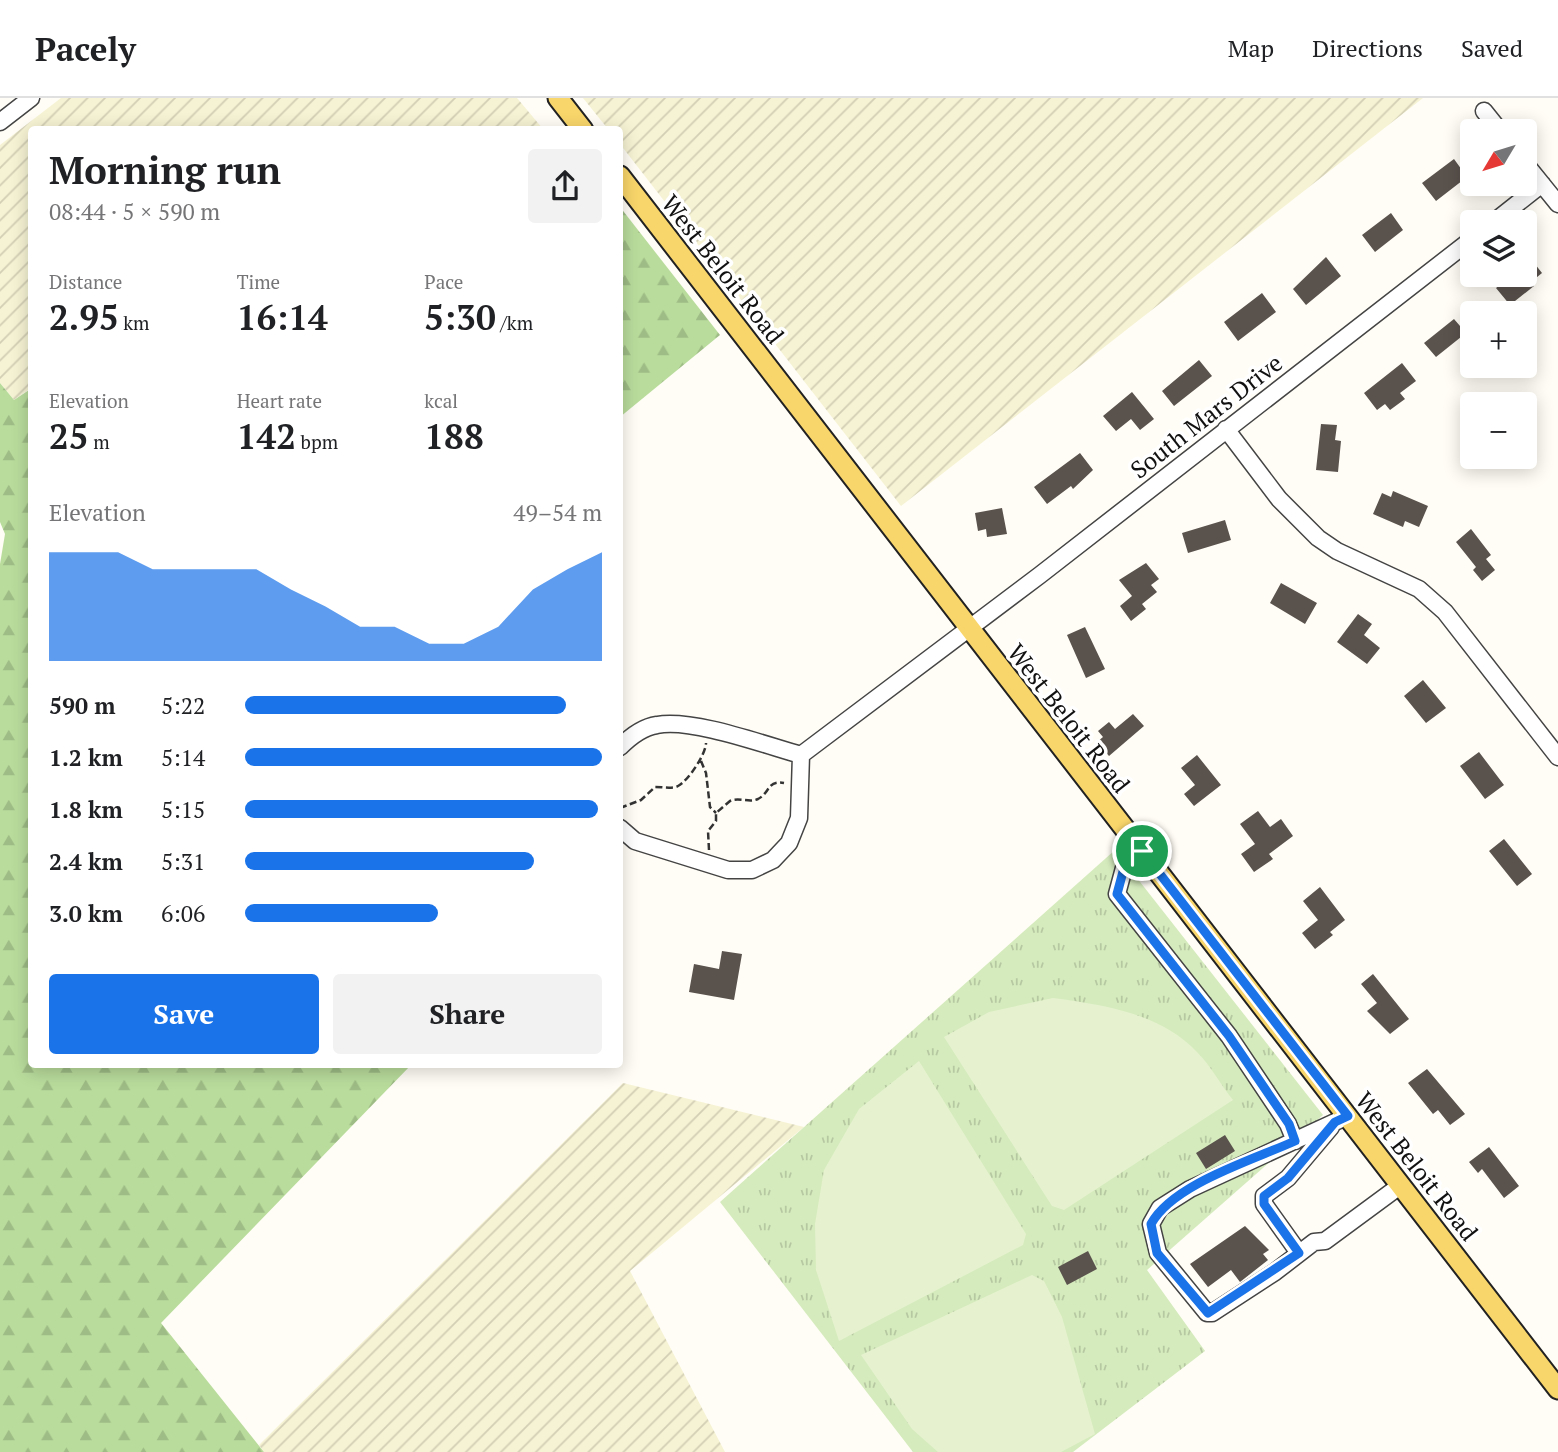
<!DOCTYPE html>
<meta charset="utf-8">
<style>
body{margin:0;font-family:"PT Serif",serif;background:#f2f2f2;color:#202124;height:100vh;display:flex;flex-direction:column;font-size:26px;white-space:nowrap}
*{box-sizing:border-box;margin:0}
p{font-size:23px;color:#757577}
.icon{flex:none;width:38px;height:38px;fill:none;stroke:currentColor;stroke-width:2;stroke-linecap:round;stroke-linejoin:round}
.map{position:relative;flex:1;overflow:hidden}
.side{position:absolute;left:28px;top:28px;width:595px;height:942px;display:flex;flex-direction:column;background:#fff;border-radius:7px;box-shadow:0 4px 18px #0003}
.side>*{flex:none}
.needle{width:46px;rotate:232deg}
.fabs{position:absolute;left:1460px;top:21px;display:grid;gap:14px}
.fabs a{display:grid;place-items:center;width:77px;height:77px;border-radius:7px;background:#fff;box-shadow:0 4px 18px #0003;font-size:35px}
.pin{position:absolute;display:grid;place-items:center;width:60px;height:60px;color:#fff;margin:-30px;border:4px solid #fff;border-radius:50%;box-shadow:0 2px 7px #0007}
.round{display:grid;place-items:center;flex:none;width:74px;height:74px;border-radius:7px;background:#f2f2f2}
.head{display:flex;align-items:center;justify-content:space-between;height:119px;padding:0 21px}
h1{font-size:38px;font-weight:700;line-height:52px}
.figures{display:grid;grid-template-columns:repeat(3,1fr);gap:10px;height:119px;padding:7px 21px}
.figures div{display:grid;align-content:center}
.figures b{font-size:35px;font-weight:700}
.figures small{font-size:19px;font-weight:400}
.figures p{font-size:19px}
.chart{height:196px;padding:14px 21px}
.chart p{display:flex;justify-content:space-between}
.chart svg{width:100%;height:126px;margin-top:7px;fill:#1a73e8;opacity:.7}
.action{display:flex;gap:14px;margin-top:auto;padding:14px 21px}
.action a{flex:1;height:80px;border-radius:7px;background:#1a73e8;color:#fff;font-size:28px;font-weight:700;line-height:80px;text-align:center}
.action a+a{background:#f2f2f2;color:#202124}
ul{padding:0 21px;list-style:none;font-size:23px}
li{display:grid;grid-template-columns:112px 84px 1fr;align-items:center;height:52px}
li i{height:18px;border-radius:9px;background:#1a73e8}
header{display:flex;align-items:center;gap:42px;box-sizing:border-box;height:98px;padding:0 35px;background:#fff;border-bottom:2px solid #e0e0e0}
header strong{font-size:33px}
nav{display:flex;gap:38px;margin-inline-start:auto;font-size:24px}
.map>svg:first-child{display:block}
</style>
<header>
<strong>Pacely</strong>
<nav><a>Map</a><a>Directions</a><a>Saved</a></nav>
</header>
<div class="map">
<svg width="1558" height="1354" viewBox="0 0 1558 1354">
<defs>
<pattern id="farmland-furrows" width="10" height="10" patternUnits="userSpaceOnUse" patternTransform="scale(1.75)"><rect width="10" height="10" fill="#f6f3d4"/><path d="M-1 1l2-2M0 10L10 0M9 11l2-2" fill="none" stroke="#d2cfb5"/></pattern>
<pattern id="forest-firs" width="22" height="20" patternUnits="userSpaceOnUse" patternTransform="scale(1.75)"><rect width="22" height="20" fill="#b9dc9c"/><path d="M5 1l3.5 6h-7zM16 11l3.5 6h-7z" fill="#9ebc85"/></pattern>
<pattern id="park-tufts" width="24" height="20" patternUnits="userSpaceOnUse" patternTransform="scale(1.75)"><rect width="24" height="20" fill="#d5ebbd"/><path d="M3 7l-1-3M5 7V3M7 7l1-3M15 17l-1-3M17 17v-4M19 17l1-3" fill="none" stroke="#b6c8a1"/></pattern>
</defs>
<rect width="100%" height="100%" fill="#fffdf5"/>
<path fill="url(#farmland-furrows)" d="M 61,0 L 517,0 L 543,31 L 32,32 L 31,290 L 14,302 L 0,285 L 0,47 Z
M 583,0 L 1423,0 L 901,408 L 620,46 L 620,32 L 608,31 Z
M 623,985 L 804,1029 L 630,1173 L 725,1354 L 264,1354 L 259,1347 Z"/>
<path fill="url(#forest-firs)" d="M 620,109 L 720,237 L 620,319 Z
M 0,285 L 14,302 L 32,290 L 32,966 L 412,966 L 161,1225 L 264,1354 L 0,1354 L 0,466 L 5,436 L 0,424 Z"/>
<path fill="url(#park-tufts)" d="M 1115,752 L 1323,1017 L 1147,1172 L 1205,1253 L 1073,1354 L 913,1354 L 720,1104 Z"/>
<path fill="#e6f2cf" d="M 1053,900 C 1104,907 1160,915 1197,954 C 1211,968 1221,987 1233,1002 L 1064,1112 L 1052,1108 L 944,939 L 989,914 Z
M 919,963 L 1026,1136 L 1023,1147 L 839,1243 L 816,1172 L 815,1126 L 824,1072 L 859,1011 Z
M 1032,1177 L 1044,1183 L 1062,1219 L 1095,1336 L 1061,1354 L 938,1354 L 912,1331 L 861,1257 Z"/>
<path fill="#5a524d" d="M 1454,61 L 1467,79 L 1436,103 L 1422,85 Z
M 1391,115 L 1403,132 L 1375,154 L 1362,137 Z
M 1326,159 L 1341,178 L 1306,207 L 1293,191 Z
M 1531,161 L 1542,175 L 1531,184 L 1534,188 L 1510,207 L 1496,190 L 1512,177 L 1524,177 L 1524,167 Z
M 1262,195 L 1276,214 L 1238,243 L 1224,224 Z
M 1454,221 L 1466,235 L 1436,259 L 1424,245 Z
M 1199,262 L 1212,278 L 1174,308 L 1162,293 Z
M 1402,265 L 1416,283 L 1400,295 L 1405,301 L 1390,312 L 1385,306 L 1377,312 L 1364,295 Z
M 1132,294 L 1154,321 L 1140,332 L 1131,321 L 1116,333 L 1103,318 Z
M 1321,326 L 1337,327 L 1335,342 L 1341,343 L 1338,374 L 1316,372 Z
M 1080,355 L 1093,372 L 1073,391 L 1071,388 L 1047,406 L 1034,389 Z
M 1393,393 L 1428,408 L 1419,429 L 1405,423 L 1403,429 L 1373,416 L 1382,395 L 1391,399 Z
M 1002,410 L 1007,436 L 987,439 L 986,431 L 978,433 L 975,415 Z
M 1225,422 L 1231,442 L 1188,455 L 1182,435 Z
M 1471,431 L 1491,457 L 1486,461 L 1495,472 L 1482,483 L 1473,472 L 1476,469 L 1456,444 Z
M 1146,465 L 1159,481 L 1151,487 L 1157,494 L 1142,506 L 1146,511 L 1131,523 L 1120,508 L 1132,498 L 1119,482 Z
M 1281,485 L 1317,505 L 1305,526 L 1270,505 Z
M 1358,516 L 1372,526 L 1364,537 L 1380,550 L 1367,566 L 1337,544 Z
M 1085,529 L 1105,571 L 1086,580 L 1067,537 Z
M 1423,582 L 1446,610 L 1426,625 L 1404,598 Z
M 1133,616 L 1144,628 L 1109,658 L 1097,644 L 1103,639 L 1098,633 L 1109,624 L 1115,631 Z
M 1479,654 L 1504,687 L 1485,701 L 1460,668 Z
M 1197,657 L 1221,687 L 1194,708 L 1184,696 L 1195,687 L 1181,670 Z
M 1258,713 L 1270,729 L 1281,721 L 1293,738 L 1269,756 L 1273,761 L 1254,774 L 1241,756 L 1255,746 L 1240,726 Z
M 1504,741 L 1532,776 L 1517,788 L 1489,753 Z
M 1320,789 L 1345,822 L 1330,834 L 1333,837 L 1315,851 L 1302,835 L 1318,822 L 1303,803 Z
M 722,853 L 742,856 L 734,902 L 689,894 L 694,866 L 719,871 Z
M 1373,876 L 1409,921 L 1390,936 L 1367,913 L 1377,905 L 1361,886 Z
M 1427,971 L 1465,1016 L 1450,1027 L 1438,1012 L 1433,1016 L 1408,985 Z
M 1225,1037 L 1235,1053 L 1206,1071 L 1196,1055 Z
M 1489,1049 L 1519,1088 L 1504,1100 L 1482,1071 L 1478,1075 L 1469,1064 Z
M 1245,1128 L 1269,1152 L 1263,1156 L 1268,1162 L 1240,1184 L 1231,1172 L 1208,1189 L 1190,1166 Z
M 1088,1153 L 1097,1171 L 1067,1187 L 1058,1169 Z"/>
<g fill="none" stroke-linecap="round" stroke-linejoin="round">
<defs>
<path id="minor" d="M 1484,13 L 1500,33
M 0,24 L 31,0
M 1524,64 L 1558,106
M 1494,124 L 1542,86
M 1226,331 L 1279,401 L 1318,440 L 1337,453 L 1419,491 L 1445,514 L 1558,659
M 620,649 C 630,639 643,629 657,627 C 692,620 765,647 801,657
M 801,657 L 1040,477 L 1472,141
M 620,730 L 635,743 L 728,772 L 752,772 L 773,762 L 789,745 L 799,720 L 801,657
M 1142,753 L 1124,770 L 1117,796 L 1229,938 L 1288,1026 L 1295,1043
M 1348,1018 L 1190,1091 L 1160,1110 L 1151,1126 L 1158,1155 L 1207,1215 L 1212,1215 L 1275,1174 L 1314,1144 L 1325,1143 L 1401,1087
M 1299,1155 L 1264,1106 L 1264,1098 L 1288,1080 L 1331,1029"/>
<path id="major" d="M 558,0 L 583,32
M 620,78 L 1558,1291"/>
</defs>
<use href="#minor" stroke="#444" stroke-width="19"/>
<use href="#major" stroke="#222" stroke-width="23"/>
<path stroke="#333" stroke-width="2.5" stroke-dasharray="7 3.5" stroke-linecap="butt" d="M 701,663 L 706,675 L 710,709 L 716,715
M 620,710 L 641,702 L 655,689 C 662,689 673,691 678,688 C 688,683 706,656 706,645
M 709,752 L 708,733 L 716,723 L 716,715 L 730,703 C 739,699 749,705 758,701 C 770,695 767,682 784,685"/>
<use href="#minor" stroke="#fff" stroke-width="16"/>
<use href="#major" stroke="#f9d66b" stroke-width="19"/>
</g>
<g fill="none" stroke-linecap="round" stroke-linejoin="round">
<defs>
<path id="route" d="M 1142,753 L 1348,1018 L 1335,1024 L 1288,1080 L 1264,1098 L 1264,1106 L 1299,1155 L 1208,1215 L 1157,1155 L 1151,1126 C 1173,1086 1253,1062 1295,1043 L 1289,1026 L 1229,938 L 1117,796 L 1124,770 Z"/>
</defs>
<use href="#route" stroke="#fff" stroke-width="14"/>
<use href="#route" stroke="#1a73e8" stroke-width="9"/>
</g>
<g text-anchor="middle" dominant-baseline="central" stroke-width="7" stroke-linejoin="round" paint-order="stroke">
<g font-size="24" fill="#111" stroke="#fff">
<text transform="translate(723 171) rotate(52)">West Beloit Road</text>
<text transform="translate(1206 318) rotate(-38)">South Mars Drive</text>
<text transform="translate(1069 620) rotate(52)">West Beloit Road</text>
<text transform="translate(1417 1068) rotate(52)">West Beloit Road</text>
</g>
</g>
</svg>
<div class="fabs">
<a><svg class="needle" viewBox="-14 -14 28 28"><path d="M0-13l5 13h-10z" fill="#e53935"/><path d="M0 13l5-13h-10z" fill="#757577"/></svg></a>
<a><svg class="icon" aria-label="layers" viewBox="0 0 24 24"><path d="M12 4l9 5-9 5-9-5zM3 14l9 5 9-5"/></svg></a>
<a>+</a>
<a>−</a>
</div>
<div class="pin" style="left:1142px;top:753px;background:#1e9e55"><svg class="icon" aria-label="arrive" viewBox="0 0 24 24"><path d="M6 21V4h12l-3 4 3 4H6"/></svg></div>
<section class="side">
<div class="head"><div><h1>Morning run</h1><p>08:44 · 5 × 590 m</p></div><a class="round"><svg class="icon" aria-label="share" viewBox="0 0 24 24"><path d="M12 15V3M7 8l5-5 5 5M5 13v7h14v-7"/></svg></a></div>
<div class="figures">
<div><p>Distance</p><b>2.95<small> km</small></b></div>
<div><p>Time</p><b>16:14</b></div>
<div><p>Pace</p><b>5:30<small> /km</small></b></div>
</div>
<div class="figures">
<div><p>Elevation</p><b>25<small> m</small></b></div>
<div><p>Heart rate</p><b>142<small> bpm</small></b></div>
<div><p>kcal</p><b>188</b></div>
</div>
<div class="chart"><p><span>Elevation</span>49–54 m</p>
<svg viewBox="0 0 160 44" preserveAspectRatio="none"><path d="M0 44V6L10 6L20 6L30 12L40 12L50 12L60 12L70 19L80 25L90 32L100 32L110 38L120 38L130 32L140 19L150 12L160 6V44z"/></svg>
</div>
<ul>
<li><b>590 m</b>5:22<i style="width:90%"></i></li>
<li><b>1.2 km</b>5:14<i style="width:100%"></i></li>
<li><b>1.8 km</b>5:15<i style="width:99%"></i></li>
<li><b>2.4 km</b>5:31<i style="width:81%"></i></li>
<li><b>3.0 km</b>6:06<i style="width:54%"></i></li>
</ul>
<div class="action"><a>Save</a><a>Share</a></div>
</section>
</div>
